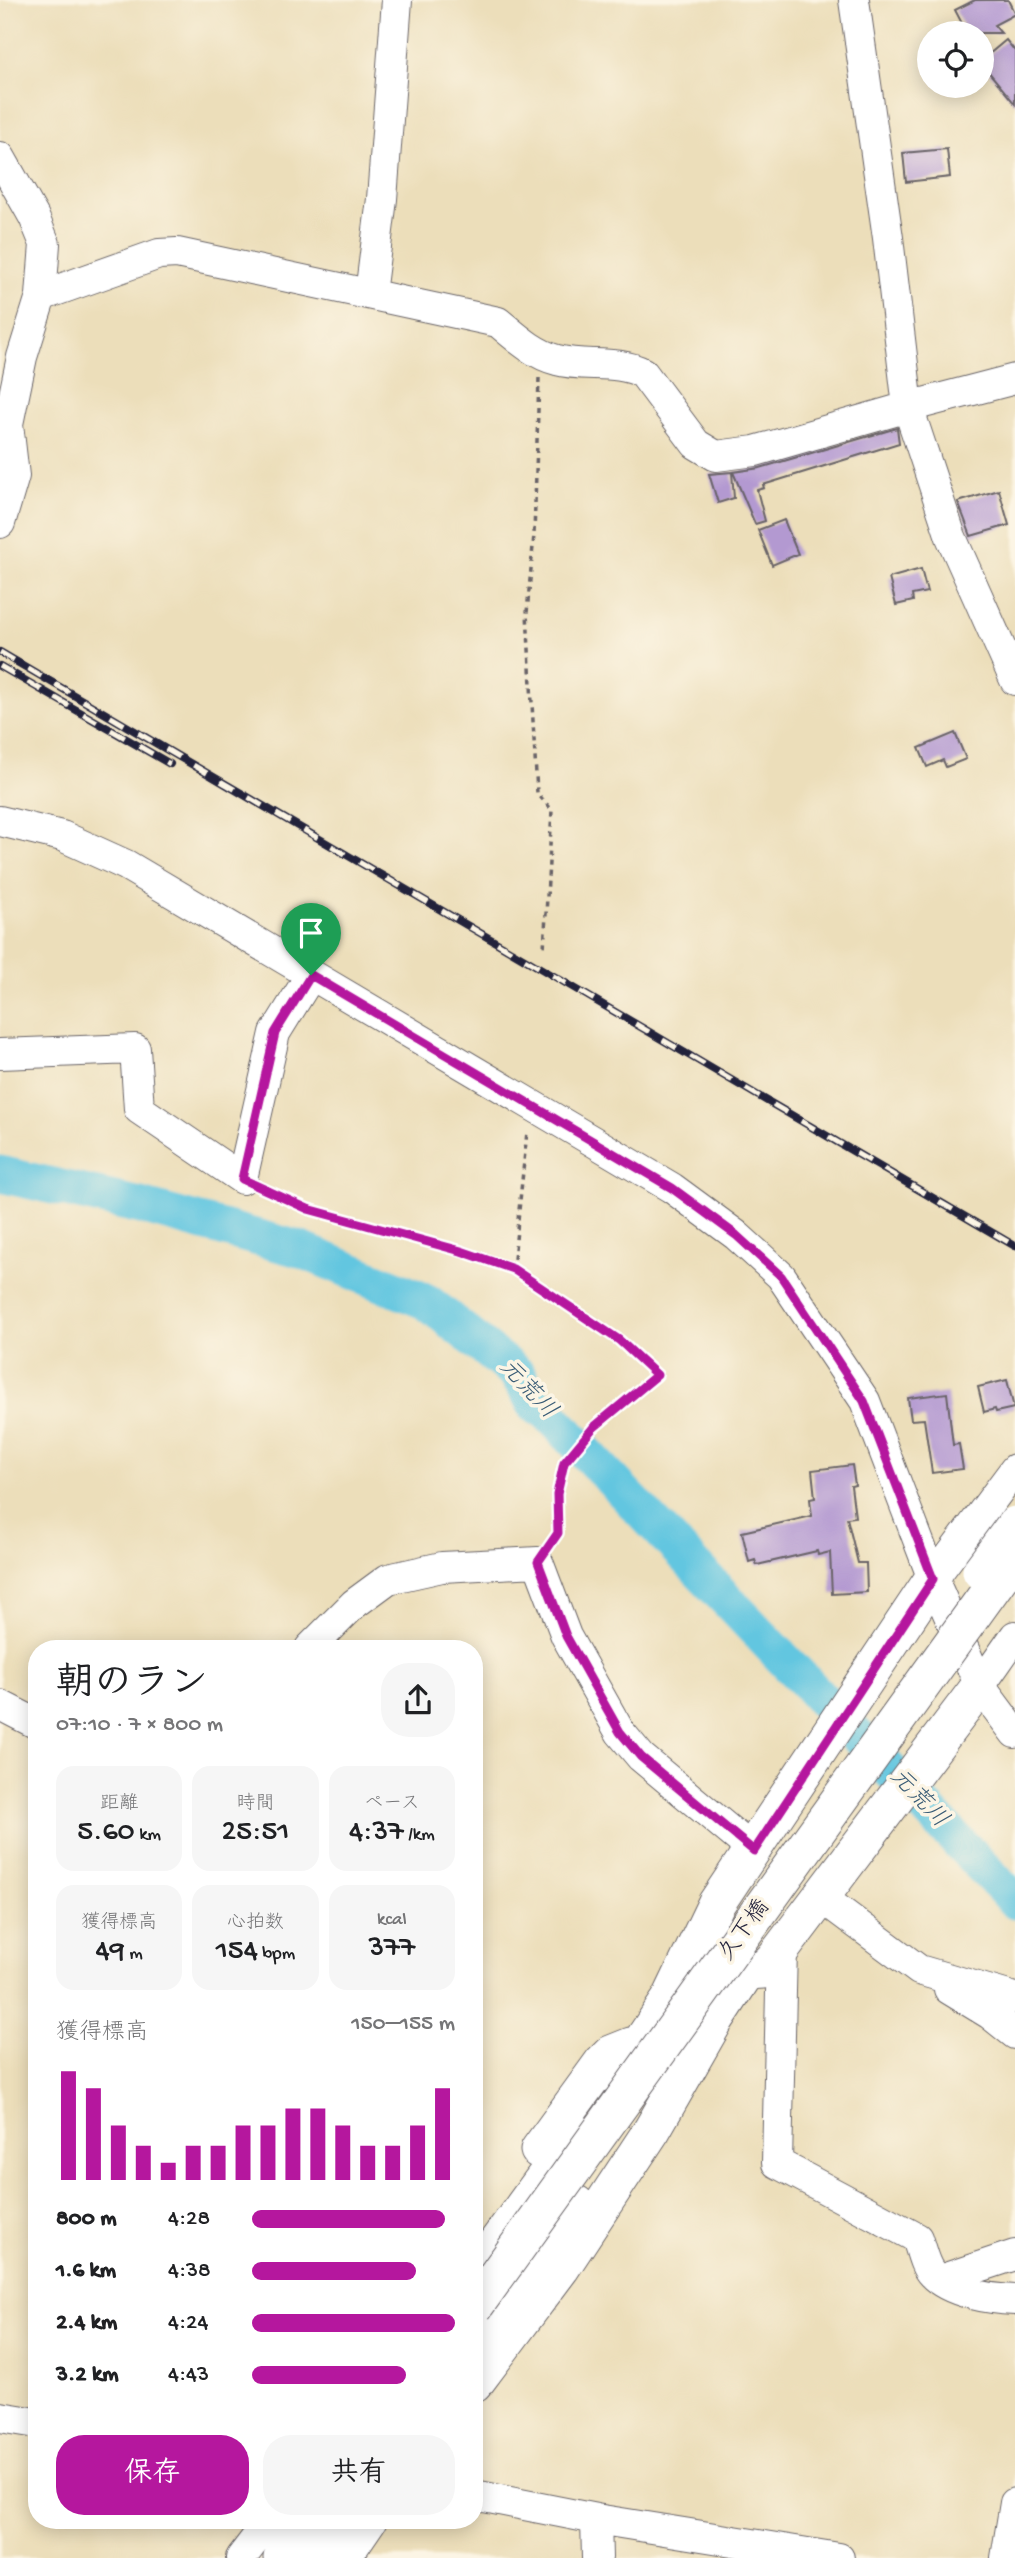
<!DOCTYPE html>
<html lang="ja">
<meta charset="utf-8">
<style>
body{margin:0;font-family:"Gochi Hand","Klee One",sans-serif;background:#f6f6f6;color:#202124;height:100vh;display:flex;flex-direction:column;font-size:26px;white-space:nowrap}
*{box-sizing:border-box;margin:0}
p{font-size:23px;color:#757577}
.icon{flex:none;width:38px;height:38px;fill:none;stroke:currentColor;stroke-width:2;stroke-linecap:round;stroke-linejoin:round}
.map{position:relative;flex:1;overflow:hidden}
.panel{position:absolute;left:28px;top:1640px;width:455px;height:889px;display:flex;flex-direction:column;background:#fff;border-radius:28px;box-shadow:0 4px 18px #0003}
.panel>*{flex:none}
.buttons{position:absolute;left:917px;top:21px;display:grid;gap:14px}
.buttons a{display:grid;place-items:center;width:77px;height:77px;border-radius:50%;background:#fff;box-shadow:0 4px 18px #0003;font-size:35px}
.pin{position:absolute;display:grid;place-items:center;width:60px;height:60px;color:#fff;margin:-72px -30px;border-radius:50% 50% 50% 0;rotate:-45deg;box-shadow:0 0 7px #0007}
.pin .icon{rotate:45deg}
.round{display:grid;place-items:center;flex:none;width:74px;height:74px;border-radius:28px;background:#f6f6f6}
.summary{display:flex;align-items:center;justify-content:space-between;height:119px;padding:0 28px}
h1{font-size:38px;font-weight:600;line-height:52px}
.stats{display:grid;grid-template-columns:repeat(3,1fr);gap:10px;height:119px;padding:7px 28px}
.stats div{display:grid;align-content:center;border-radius:18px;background:#f6f6f6;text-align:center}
.stats b{font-size:30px;font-weight:600}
.stats small{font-size:19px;font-weight:400}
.stats p{font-size:19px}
.chart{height:196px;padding:14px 28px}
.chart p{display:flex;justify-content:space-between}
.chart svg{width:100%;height:126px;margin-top:7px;stroke:#b5179e;stroke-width:6}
.primary-button{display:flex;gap:14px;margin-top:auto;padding:14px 28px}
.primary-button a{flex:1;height:80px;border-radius:28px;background:#b5179e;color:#fff;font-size:28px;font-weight:600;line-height:80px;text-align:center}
.primary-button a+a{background:#f6f6f6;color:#202124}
ul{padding:0 28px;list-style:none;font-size:23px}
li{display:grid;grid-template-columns:112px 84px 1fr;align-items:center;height:52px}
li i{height:18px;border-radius:9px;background:#b5179e}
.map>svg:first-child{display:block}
</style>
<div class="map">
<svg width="1015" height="2558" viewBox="0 0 1015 2558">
<rect width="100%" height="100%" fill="#fcf5e5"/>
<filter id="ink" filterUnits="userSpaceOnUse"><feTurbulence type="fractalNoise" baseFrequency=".0143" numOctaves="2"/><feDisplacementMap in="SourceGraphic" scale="14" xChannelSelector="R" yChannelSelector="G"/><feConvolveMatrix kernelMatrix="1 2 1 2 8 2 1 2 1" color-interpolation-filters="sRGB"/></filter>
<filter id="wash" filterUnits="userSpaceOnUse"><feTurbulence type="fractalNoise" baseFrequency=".00686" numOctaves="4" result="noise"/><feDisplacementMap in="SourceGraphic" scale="28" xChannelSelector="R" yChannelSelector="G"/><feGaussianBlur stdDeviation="1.57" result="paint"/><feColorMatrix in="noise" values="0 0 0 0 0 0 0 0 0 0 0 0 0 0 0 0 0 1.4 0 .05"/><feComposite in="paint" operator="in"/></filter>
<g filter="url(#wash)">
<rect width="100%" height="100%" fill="#ecdeba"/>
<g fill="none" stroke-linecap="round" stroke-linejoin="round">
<path stroke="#62c6e0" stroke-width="37" d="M 0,1174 L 145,1207 L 299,1249 L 427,1302 L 517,1374 L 536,1406 L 547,1412 L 1015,1901"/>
</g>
<g id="blocks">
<path fill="#b399d1" d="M 975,0 L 1008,0 L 1015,14 L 994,25 L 1001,33 L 967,33 L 955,10 Z
M 1006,40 L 1015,51 L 1015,104 L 982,64 L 982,60 Z
M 947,149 L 950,177 L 906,182 L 903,153 Z
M 897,428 L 899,443 L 763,485 L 764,488 L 757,490 L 765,521 L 755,524 L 733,472 L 760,468 Z
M 732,472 L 734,498 L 718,503 L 709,474 Z
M 999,490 L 1009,525 L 971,536 L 958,502 Z
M 784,520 L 798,554 L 772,565 L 758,530 Z
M 921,569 L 927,592 L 912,595 L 913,601 L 896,605 L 889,578 Z
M 955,733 L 966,759 L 946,767 L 943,760 L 927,767 L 919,748 Z
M 1007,1380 L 1014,1408 L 996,1412 L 995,1409 L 984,1412 L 978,1387 Z
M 947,1393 L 953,1445 L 959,1444 L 963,1469 L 932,1473 L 924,1419 L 911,1420 L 908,1398 Z
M 852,1465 L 855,1485 L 851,1486 L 855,1517 L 847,1518 L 858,1563 L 866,1563 L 867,1592 L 832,1594 L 830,1552 L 818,1555 L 817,1551 L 757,1565 L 755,1560 L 749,1562 L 742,1532 L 812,1516 L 810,1499 L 815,1498 L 812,1470 Z"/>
</g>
</g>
<g filter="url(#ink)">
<use href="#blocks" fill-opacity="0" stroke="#696467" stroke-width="2"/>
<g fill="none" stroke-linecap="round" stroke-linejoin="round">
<defs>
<path id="minor" d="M 854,0 L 888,238 L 908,407 L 951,537 L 1015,680
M 0,157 L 34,217 L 45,244 L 41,296 L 22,357 L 8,424 L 14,476 L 0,523
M 370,294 L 382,199 L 397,0
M 41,296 L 159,254 L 177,253 L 498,322 C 516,337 534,354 557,360 C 585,368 616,359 643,373 L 696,444 L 716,456 L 755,451 L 908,407 L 1015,379
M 0,821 L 62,836 L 126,865 L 672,1188 L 736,1235 L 781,1276 L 865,1401 L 933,1579 L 980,1686 L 1015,1733
M 0,1054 L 135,1049 L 139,1109 L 242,1179 L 275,1033 L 311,975
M 933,1579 L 1015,1469
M 310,1648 L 354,1604 L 388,1579 L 442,1567 L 538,1562 L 566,1636 L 620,1732 L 641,1757 L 754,1851
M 980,1686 L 1015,1636
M 0,1705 L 37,1724
M 821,1897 L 919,1970 L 1015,1998
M 782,1949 L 777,2163 L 917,2238 C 921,2249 924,2266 932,2274 C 950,2293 990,2299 1015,2300
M 949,1989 L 990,2014 L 1015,2034
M 940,2280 L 1015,2255
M 0,2417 L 37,2423
M 474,2495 L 596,2519 L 839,2558
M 596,2519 L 597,2558
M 241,2558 L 270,2520
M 346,2558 L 372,2520
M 1006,2558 L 1015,2503"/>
<path id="major" d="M 618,2077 L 671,1998 L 716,1904 L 933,1579
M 539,2150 L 603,2062 L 611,2054 L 631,2046
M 474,2274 L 577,2133
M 484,2329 L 576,2204
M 474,2384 L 561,2268 L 652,2130 L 715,2020 L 747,1971 L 763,1970 L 774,1959 L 980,1686
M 282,2558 L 304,2520
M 315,2558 L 344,2520"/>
</defs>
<use href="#minor" stroke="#696467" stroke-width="32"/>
<use href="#major" stroke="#696467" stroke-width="39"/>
<path stroke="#696467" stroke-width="3.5" stroke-dasharray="5 5" stroke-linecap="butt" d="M 539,378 L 534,535 L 527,613 L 537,793 L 552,810 L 544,949
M 263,1188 L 308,1209 L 461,1251 L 513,1269 L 619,1340 L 657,1375 L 593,1428 L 564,1463 L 557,1495 L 558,1533 L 551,1544
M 513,1269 L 527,1132"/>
<use href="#minor" stroke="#fff" stroke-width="30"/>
<use href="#major" stroke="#fff" stroke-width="37"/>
<defs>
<path id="rail" d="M 0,652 L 1015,1246
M 0,666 L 170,764"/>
</defs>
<use href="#rail" stroke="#22223b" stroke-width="8"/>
<use href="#rail" stroke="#fcf5e5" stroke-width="5" stroke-dasharray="16" stroke-linecap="butt"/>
<defs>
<path id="major-bridge" d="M 981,1571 L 1015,1525
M 474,2307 L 1015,1556"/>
</defs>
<use href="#major-bridge" stroke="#696467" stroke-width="39" stroke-linecap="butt"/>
<use href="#major-bridge" stroke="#fff" stroke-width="37"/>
</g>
</g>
<g fill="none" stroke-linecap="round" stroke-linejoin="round" filter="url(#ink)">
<defs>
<path id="route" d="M 311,975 L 672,1188 L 736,1235 L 781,1276 L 864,1401 L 933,1579 L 754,1851 L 641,1757 L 620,1732 L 566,1636 L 538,1562 L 558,1533 L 557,1494 L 564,1463 L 593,1428 L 657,1375 L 619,1340 L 513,1269 L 461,1251 L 308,1209 L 242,1179 L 275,1033 Z"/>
</defs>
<use href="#route" stroke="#fff" stroke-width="14"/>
<use href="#route" stroke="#b5179e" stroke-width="9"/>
</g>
<g text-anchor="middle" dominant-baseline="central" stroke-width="7" stroke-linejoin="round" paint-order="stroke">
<g font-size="23" fill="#22223b" stroke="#fcf5e5">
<text transform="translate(745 1931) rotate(-54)">久下橋</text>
</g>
<g font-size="24" font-style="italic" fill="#385b75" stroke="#fcf5e5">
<text transform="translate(527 1390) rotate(47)">元荒川</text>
<text transform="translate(918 1799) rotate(46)">元荒川</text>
</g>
</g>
</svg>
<div class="buttons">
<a><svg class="icon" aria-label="locate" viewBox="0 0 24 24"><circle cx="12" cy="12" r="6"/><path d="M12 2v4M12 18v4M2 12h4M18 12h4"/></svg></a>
</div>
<div class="pin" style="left:311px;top:975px;background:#1e9e55"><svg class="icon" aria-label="arrive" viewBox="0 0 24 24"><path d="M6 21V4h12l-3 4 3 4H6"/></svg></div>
<section class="panel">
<div class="summary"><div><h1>朝のラン</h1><p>07:10 · 7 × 800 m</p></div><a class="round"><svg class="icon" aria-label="share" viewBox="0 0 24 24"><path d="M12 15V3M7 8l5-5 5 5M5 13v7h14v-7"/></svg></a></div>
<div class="stats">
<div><p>距離</p><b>5.60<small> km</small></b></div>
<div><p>時間</p><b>25:51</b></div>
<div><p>ペース</p><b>4:37<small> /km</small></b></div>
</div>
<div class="stats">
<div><p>獲得標高</p><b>49<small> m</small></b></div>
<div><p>心拍数</p><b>154<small> bpm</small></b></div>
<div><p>kcal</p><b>377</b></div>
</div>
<div class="chart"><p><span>獲得標高</span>150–155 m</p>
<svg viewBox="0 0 160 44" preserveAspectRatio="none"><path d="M5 44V6M15 44V12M25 44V25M35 44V32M45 44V38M55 44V32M65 44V32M75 44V25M85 44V25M95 44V19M105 44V19M115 44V25M125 44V32M135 44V32M145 44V25M155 44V12"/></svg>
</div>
<ul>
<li><b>800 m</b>4:28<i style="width:95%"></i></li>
<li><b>1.6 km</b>4:38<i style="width:81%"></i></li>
<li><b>2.4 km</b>4:24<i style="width:100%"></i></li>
<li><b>3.2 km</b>4:43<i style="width:76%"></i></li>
</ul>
<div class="primary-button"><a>保存</a><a>共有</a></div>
</section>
</div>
